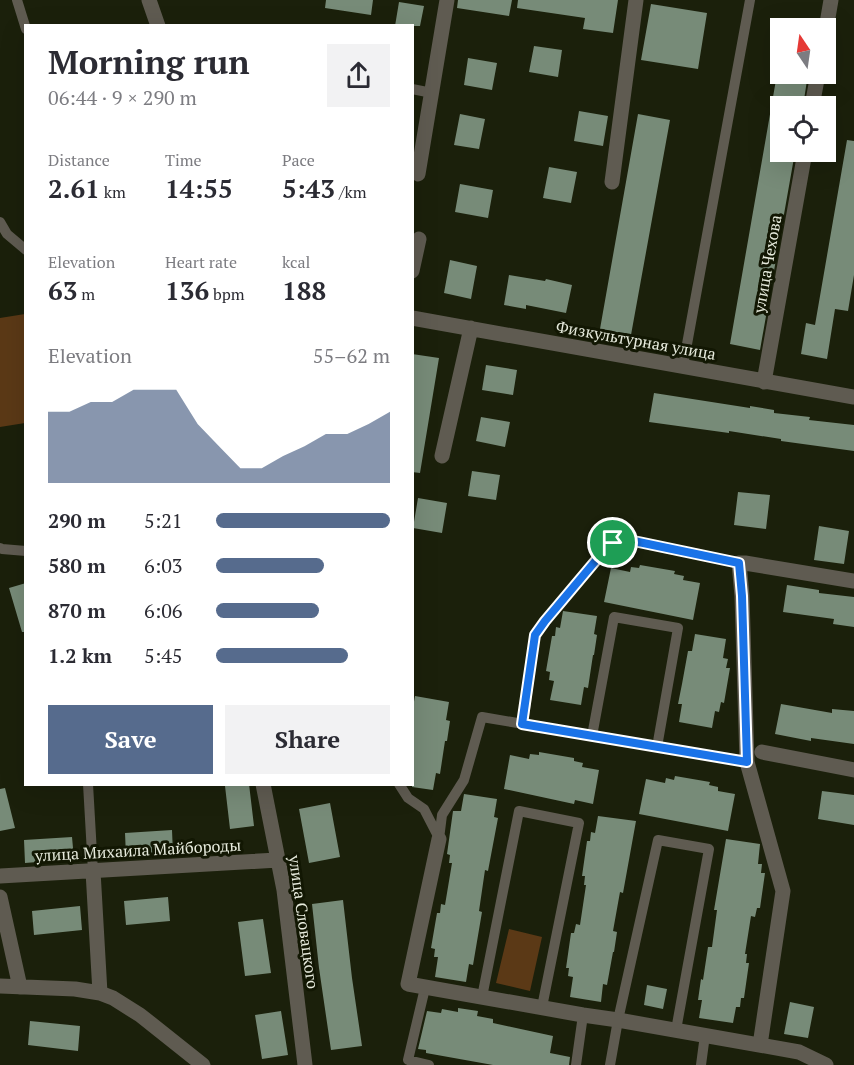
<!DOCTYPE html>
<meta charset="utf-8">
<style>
body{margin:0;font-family:"PT Serif",serif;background:#f2f2f3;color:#2b2b33;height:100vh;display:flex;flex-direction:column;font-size:22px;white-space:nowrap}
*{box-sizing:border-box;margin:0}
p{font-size:20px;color:#7c7c81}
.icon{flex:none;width:33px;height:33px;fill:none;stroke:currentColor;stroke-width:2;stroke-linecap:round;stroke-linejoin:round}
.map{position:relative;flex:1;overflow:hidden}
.sheet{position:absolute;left:24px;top:24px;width:390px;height:762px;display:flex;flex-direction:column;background:#fff;border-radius:0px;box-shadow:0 6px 24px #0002}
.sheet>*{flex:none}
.needle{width:39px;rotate:347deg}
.controls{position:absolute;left:770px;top:18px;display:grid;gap:12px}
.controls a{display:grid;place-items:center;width:66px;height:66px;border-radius:0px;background:#fff;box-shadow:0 6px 24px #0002;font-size:30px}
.pin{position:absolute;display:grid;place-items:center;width:51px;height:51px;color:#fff;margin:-26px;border:3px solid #fff;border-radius:50%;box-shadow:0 2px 6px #0007}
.round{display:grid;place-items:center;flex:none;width:63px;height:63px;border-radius:0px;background:#f2f2f3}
.headline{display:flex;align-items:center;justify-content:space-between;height:102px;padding:0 24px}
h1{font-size:33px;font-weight:700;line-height:45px}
.figures{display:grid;grid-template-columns:repeat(3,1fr);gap:9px;height:102px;padding:6px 24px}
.figures div{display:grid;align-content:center}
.figures b{font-size:26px;font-weight:700}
.figures small{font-size:16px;font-weight:400}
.figures p{font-size:16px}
.chart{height:168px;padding:12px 24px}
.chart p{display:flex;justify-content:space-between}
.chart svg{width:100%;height:108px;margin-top:6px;fill:#566b8d;opacity:.7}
.primary-button{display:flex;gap:12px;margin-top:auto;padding:12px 24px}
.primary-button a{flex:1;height:69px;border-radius:0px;background:#566b8d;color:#fff;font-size:24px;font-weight:700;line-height:69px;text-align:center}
.primary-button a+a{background:#f2f2f3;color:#2b2b33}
ul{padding:0 24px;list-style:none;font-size:20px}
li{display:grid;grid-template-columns:96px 72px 1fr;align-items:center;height:45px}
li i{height:15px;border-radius:8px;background:#566b8d}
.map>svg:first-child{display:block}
</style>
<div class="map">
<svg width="854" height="1065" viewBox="0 0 854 1065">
<rect width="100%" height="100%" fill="#1b200b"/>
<path fill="#5b3916" d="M 25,314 L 25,423 L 0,427 L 0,318 Z
M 509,929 L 542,937 L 530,991 L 496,983 Z"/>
<path fill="#778b78" d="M 326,0 L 373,0 L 371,15 L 325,8 Z
M 458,0 L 512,0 L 509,16 L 457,8 Z
M 518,0 L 618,0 L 613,33 L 583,29 L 585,18 L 517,8 Z
M 399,2 L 424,6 L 420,26 L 395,26 Z
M 651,4 L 707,13 L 698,69 L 641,60 Z
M 534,46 L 562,50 L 558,77 L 529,72 Z
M 468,58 L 497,63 L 492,90 L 464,85 Z
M 777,74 L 808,74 L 803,106 L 780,106 L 780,152 L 795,152 L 760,350 L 730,344 Z
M 579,111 L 608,116 L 603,146 L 574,141 Z
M 460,114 L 485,119 L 479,149 L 454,145 Z
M 638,114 L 670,120 L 631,335 L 600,329 Z
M 847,140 L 854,141 L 854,275 L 848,311 L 835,309 L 827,359 L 801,354 L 806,323 L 815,325 Z
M 549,167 L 577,172 L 571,203 L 543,198 Z
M 460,184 L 493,190 L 488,218 L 455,212 Z
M 450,260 L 477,266 L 471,299 L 444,293 Z
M 509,275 L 545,281 L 546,279 L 572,285 L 566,313 L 526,305 L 526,309 L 504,305 Z
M 412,354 L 439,358 L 420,473 L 412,472 Z
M 486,365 L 517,370 L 513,395 L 482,390 Z
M 654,393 L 750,408 L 750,406 L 774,410 L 774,413 L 810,417 L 809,420 L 854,425 L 854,451 L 781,441 L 781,439 L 729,431 L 729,433 L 649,422 Z
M 481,417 L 510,422 L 505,447 L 476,441 Z
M 472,471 L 500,475 L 496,500 L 468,496 Z
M 738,492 L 770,495 L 766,529 L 734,525 Z
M 418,498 L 447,503 L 442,533 L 413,528 Z
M 819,526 L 849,531 L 844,564 L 814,560 Z
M 640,565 L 675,571 L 674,574 L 684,576 L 683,580 L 700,583 L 693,620 L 604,602 L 611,568 L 630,572 L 631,567 L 639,568 Z
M 26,583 L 26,632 L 22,632 L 9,588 Z
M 787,585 L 819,590 L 819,593 L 854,597 L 854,627 L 833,624 L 834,619 L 783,612 Z
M 563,611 L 597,616 L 594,634 L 597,635 L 594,655 L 593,655 L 588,688 L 584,687 L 581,705 L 550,700 L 554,681 L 549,680 L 550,672 L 546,671 L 552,636 L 555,636 L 556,627 L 560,628 Z
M 695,634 L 726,639 L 723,658 L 728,659 L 726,668 L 730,668 L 724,703 L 721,702 L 719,712 L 715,711 L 712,728 L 679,722 L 682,704 L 678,704 L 682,684 L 688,651 L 692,651 Z
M 415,696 L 449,702 L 446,720 L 450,721 L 447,741 L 445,741 L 440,774 L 436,773 L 433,790 L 412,787 L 412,713 Z
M 781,704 L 832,713 L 832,709 L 854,711 L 854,744 L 811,738 L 811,741 L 775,734 Z
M 539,752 L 574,758 L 574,761 L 583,763 L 582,767 L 599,770 L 593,804 L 575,800 L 574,804 L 504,789 L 510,755 L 529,759 L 530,754 L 539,755 Z
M 675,776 L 710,782 L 709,785 L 718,787 L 718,791 L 735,794 L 728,831 L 639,814 L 646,779 L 665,783 L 666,778 L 674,780 Z
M 240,784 L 249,784 L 254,826 L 230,829 L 225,786 Z
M 5,788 L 15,828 L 0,831 L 0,789 Z
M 822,791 L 854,795 L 854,825 L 818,819 Z
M 464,794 L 497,799 L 494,817 L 498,818 L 488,871 L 485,870 L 479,911 L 482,912 L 473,965 L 469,964 L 466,982 L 435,977 L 438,957 L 434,957 L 435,949 L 431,948 L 437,913 L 440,913 L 441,904 L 445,905 L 452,863 L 449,863 L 450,855 L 447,854 L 453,811 L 461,811 Z
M 330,803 L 340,857 L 309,863 L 299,809 Z
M 598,816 L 636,821 L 623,893 L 620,892 L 613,931 L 617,932 L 614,952 L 613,952 L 607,985 L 603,984 L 601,1002 L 570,997 L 573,977 L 568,976 L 569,968 L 566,968 L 571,933 L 574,933 L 576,924 L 580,925 L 586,885 L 584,885 L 585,876 L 582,876 L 587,841 L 590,841 L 591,832 L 595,833 Z
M 172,830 L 173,854 L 126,856 L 125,833 Z
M 72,837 L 74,859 L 25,863 L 24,840 Z
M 726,839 L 760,844 L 758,864 L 762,864 L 761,873 L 765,873 L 760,908 L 757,908 L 755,917 L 751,916 L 745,954 L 747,954 L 746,963 L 749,963 L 744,998 L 741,998 L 740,1007 L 736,1007 L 733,1023 L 699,1018 L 702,1000 L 698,1000 L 701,979 L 703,980 L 708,947 L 712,947 L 717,910 L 714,910 Z
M 168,897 L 170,921 L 126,925 L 124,901 Z
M 343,900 L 352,978 L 362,1046 L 331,1050 L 319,968 L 312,904 Z
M 80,906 L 82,930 L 34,935 L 32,911 Z
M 263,919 L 271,973 L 245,976 L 238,922 Z
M 647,985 L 667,989 L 663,1009 L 644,1005 Z
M 790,1002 L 814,1007 L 808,1038 L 784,1034 Z
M 458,1008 L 478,1011 L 477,1016 L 493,1019 L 493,1023 L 553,1036 L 550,1053 L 570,1057 L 569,1065 L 493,1065 L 426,1053 L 426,1050 L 418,1049 L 427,1011 L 441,1013 L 442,1009 L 458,1012 Z
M 281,1011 L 288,1055 L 262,1059 L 255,1015 Z
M 30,1021 L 80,1026 L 78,1051 L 28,1045 Z"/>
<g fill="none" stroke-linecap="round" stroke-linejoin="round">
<path stroke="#5f5b51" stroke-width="10" d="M 17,0 L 26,29
M 412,89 L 432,93
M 0,222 L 7,234 L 26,250
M 683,366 L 750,0
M 0,548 L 2,549 L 26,551
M 523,724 L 535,635 L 545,621 L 603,552 L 613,543 L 629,540 L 739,563
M 592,736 L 614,617 L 678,628 L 657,747
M 88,784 L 93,871
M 399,784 L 408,798 L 424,809 L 439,838
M 439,839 L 442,815 L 464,780 L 482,717 L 747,762
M 425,988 L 408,1060 L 429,1065
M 482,997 L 519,811 L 579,823 L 542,1007
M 576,1065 L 583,1015
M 610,1065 L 618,1020 L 658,840 L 709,849 L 676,1030
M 701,1065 L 705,1035"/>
<path stroke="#5f5b51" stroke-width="15" d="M 149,0 L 158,26
M 825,35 L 831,0
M 812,106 L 818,74
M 418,174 L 447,0
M 612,182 L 636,0
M 412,271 L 419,239
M 412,318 C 560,344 707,372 854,397
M 764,382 L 805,152
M 442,456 L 471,328
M 762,752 L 854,770
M 263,784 L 284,890 L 305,1065
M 439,839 L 408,984 L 583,1015 L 618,1020 L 799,1052 L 826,1065
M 93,871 L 100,993
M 0,876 L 278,860
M 0,897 L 20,987
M 0,986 L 75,989 L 100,993 L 113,998 L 140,1015 L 203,1065
M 760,1045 L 783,891 L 747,762 L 742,596 L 739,563 L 745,563 L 854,581"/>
</g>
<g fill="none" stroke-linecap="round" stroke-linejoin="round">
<defs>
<path id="route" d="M 629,540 L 739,563 L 742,596 L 747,762 L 522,724 L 535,635 L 545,621 L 603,552 L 613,543 Z"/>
</defs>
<use href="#route" stroke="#fff" stroke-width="12"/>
<use href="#route" stroke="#1a73e8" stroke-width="8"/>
</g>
<g text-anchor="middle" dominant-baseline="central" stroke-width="6" stroke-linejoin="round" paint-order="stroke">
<g font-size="16" fill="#e7ebdd" stroke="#121703">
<text transform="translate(767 264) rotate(-80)">улица Чехова</text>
<text transform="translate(636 340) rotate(10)">Физкультурная улица</text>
<text transform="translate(138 850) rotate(-3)">улица Михаила Майбороды</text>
<text transform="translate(304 922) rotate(82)">улица Словацкого</text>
</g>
</g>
</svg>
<div class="controls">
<a><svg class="needle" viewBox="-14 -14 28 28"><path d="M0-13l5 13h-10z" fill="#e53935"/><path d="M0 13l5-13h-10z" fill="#7c7c81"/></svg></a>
<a><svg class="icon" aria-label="locate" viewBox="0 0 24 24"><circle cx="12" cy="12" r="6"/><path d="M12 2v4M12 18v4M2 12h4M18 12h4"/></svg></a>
</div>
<div class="pin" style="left:613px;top:543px;background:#1e9e55"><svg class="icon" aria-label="arrive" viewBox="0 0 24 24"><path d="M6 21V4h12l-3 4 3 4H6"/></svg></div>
<section class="sheet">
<div class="headline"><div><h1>Morning run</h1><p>06:44 · 9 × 290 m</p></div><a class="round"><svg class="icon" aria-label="share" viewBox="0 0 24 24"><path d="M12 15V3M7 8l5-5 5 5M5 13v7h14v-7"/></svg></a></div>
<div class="figures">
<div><p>Distance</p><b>2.61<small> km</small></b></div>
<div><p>Time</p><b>14:55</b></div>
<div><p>Pace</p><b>5:43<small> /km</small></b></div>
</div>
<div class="figures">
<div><p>Elevation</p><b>63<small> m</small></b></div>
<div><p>Heart rate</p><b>136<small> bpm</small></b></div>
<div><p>kcal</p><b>188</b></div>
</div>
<div class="chart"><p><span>Elevation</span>55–62 m</p>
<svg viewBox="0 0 160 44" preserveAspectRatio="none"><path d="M0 44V15L10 15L20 11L30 11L40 6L50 6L60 6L70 20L80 29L90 38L100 38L110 33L120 29L130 24L140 24L150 20L160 15V44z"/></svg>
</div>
<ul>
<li><b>290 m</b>5:21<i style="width:100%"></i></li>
<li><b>580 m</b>6:03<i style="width:62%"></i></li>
<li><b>870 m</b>6:06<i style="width:59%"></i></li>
<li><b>1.2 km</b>5:45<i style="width:76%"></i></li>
</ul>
<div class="primary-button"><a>Save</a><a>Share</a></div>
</section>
</div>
